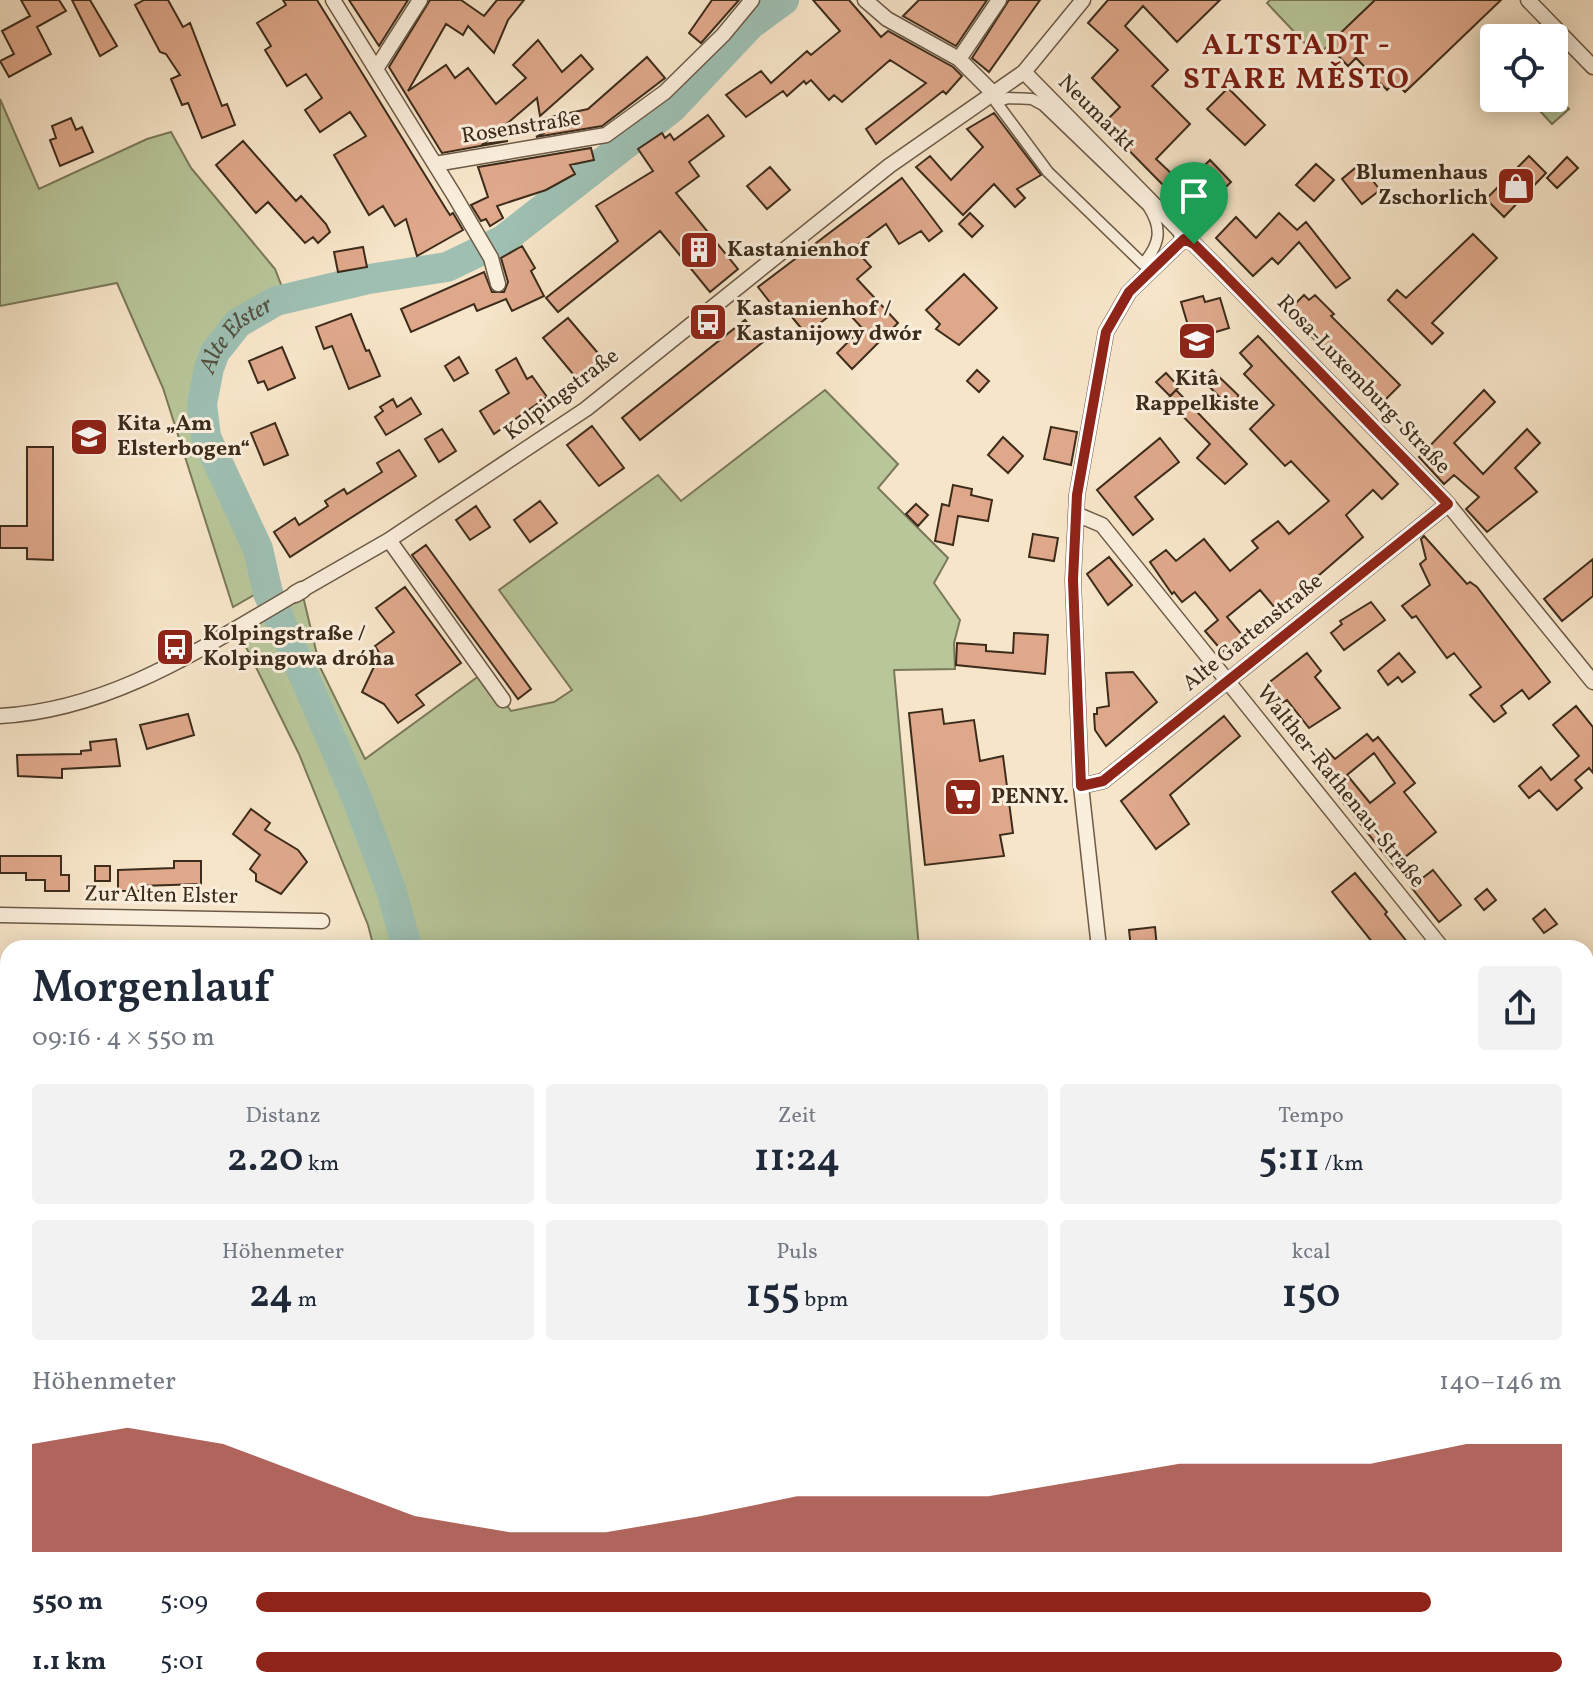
<!DOCTYPE html>
<html lang="de">
<meta charset="utf-8">
<style>
body{margin:0;font-family:Vollkorn,serif;background:#f2f2f3;color:#1f2937;height:100vh;display:flex;flex-direction:column;font-size:30px;white-space:nowrap}
*{box-sizing:border-box;margin:0}
p{font-size:26px;color:#747a83}
.icon{flex:none;width:44px;height:44px;fill:none;stroke:currentColor;stroke-width:2;stroke-linecap:round;stroke-linejoin:round}
.map{position:relative;flex:1;overflow:hidden}
.panel{position:absolute;left:0px;top:940px;width:1594px;height:768px;display:flex;flex-direction:column;background:#fff;border-radius:24px 24px 0 0;box-shadow:0 4px 20px #0003}
.panel>*{flex:none}
.tools{position:absolute;left:1480px;top:24px;display:grid;gap:16px}
.tools a{display:grid;place-items:center;width:88px;height:88px;border-radius:8px;background:#fff;box-shadow:0 4px 20px #0003;font-size:40px}
.pin{position:absolute;display:grid;place-items:center;width:68px;height:68px;color:#fff;margin:-82px -34px;border-radius:50% 50% 50% 0;rotate:-45deg;box-shadow:0 0 8px #0007}
.pin .icon{rotate:45deg}
.round{display:grid;place-items:center;flex:none;width:84px;height:84px;border-radius:8px;background:#f2f2f3}
.headline{display:flex;align-items:center;justify-content:space-between;height:136px;padding:0 32px}
h1{font-size:44px;font-weight:600;line-height:60px}
.figures{display:grid;grid-template-columns:repeat(3,1fr);gap:12px;height:136px;padding:8px 32px}
.figures div{display:grid;align-content:center;border-radius:8px;background:#f2f2f3;text-align:center}
.figures b{font-size:40px;font-weight:600}
.figures small{font-size:22px;font-weight:400}
.figures p{font-size:22px}
.chart{height:224px;padding:16px 32px}
.chart p{display:flex;justify-content:space-between}
.chart svg{width:100%;height:144px;margin-top:8px;fill:#8f2418;opacity:.7}
ul{padding:0 32px;list-style:none;font-size:26px}
li{display:grid;grid-template-columns:128px 96px 1fr;align-items:center;height:60px}
li i{height:20px;border-radius:10px;background:#8f2418}
.map>svg:first-child{display:block}
</style>
<div class="map">
<svg width="1593" height="1708" viewBox="0 0 1593 1708">
<rect width="100%" height="100%" fill="#f7e5c9"/>
<filter id="stains"><feTurbulence type="fractalNoise" baseFrequency=".0025" numOctaves="4"/><feColorMatrix values="0 0 0 0 .2 0 0 0 0 .09 0 0 0 0 .02 0 0 0 .5 -.17"/></filter>
<radialGradient id="worn" r=".72"><stop offset=".6" stop-color="#630" stop-opacity="0"/><stop offset="1" stop-color="#630" stop-opacity=".3"/></radialGradient>
<path fill="#b8c69a" stroke="#7a795a" stroke-width="2" d="M 1270,0 L 1375,0 L 1317,56 L 1267,3 Z
M 1554,92 L 1569,109 L 1552,124 L 1528,98 L 1554,98 Z
M 0,99 L 39,189 L 147,139 L 171,132 L 191,168 L 275,269 L 282,287 C 272,312 231,320 214,355 C 184,417 217,458 242,512 C 252,536 257,565 263,590 L 233,607 L 163,388 L 117,283 L 0,306 Z
M 825,390 L 898,464 L 878,488 L 948,558 L 934,583 L 960,620 L 954,643 L 955,669 L 894,670 L 919,948 L 374,948 L 368,925 L 299,754 L 237,629 L 302,592 L 320,667 L 365,759 L 483,673 L 511,711 L 554,702 L 572,690 L 499,590 L 658,475 L 681,501 Z
M 431,1700 L 980,1700 L 986,1708 L 430,1708 Z"/>
<g fill="none" stroke-linecap="round" stroke-linejoin="round">
<g stroke="#9ebfb2" stroke-width="30">
<path id="s1" d="M 407,948 L 391,889 L 356,796 L 268,593 L 258,549 L 206,437 L 202,404 L 209,368 L 215,352 L 238,323 L 276,301 L 369,279 L 447,267 L 503,240 L 672,108 L 750,25 L 784,0"/>
<path d="M 473,1708 L 474,1700"/>
</g>
</g>
<path fill="#dfa88b" stroke="#3d2c1b" stroke-width="2" fill-rule="evenodd" d="M 21,0 L 59,0 L 66,11 L 37,27 L 51,54 L 9,77 L 0,61 L 14,54 L 2,31 L 30,16 Z
M 72,0 L 90,0 L 117,46 L 100,56 Z
M 144,0 L 168,0 L 183,27 L 190,23 L 222,106 L 227,104 L 235,125 L 202,138 L 188,103 L 182,105 L 171,79 L 180,75 L 166,54 L 160,52 L 135,5 Z
M 283,0 L 317,0 L 446,209 L 450,215 L 453,213 L 463,230 L 417,256 L 406,219 L 395,226 L 383,206 L 369,215 L 334,155 L 366,136 L 350,112 L 320,132 L 305,110 L 322,98 L 306,74 L 287,86 L 265,50 L 271,46 L 257,23 L 286,5 Z
M 349,0 L 408,0 L 379,46 Z
M 430,0 L 461,0 L 484,16 L 497,0 L 524,0 L 508,20 L 494,53 L 468,26 L 463,35 L 446,24 L 408,91 L 446,65 L 455,78 L 468,68 L 496,104 L 526,78 L 513,65 L 538,40 L 562,72 L 581,55 L 593,69 L 540,116 L 537,98 L 483,144 L 508,141 L 442,153 L 389,67 Z
M 712,0 L 739,0 L 701,43 L 689,33 Z
M 813,0 L 849,0 L 881,37 L 888,31 L 953,67 L 962,76 L 946,94 L 943,91 L 876,144 L 866,129 L 926,83 L 890,60 L 842,102 L 834,95 L 829,100 L 811,80 L 806,84 L 804,81 L 787,96 L 783,91 L 746,117 L 726,95 L 761,71 L 771,83 L 807,51 L 811,55 L 840,31 Z
M 919,0 L 987,0 L 956,46 L 903,16 Z
M 1009,0 L 1040,0 L 989,72 L 972,58 Z
M 1108,0 L 1220,0 L 1177,42 L 1143,6 L 1125,26 L 1168,70 L 1152,86 L 1190,124 L 1156,159 L 1173,175 L 1163,185 L 1103,124 L 1120,107 L 1092,78 L 1118,50 L 1088,23 Z
M 1375,0 L 1501,0 L 1405,92 L 1395,82 L 1387,90 L 1356,58 L 1348,66 L 1328,45 Z
M 647,57 L 665,78 L 602,126 L 536,137 L 544,133 L 541,119 L 588,109 Z
M 1228,88 L 1265,125 L 1245,145 L 1207,109 Z
M 994,113 L 1041,175 L 1017,189 L 1025,198 L 1015,207 L 994,184 L 963,215 L 916,167 L 930,156 L 951,180 L 983,147 L 967,129 Z
M 708,115 L 724,136 L 689,162 L 699,176 L 676,193 L 738,269 L 710,292 L 660,231 L 558,312 L 546,298 L 618,241 L 596,206 L 653,171 L 638,149 L 662,133 L 665,138 L 670,134 L 674,140 Z
M 71,118 L 76,130 L 82,127 L 93,152 L 60,166 L 50,140 L 56,138 L 52,126 Z
M 243,141 L 296,201 L 301,196 L 326,224 L 330,232 L 318,243 L 313,237 L 305,243 L 268,202 L 256,213 L 216,165 Z
M 591,148 L 594,160 L 570,165 L 575,174 L 546,190 L 497,206 L 503,218 L 490,226 L 486,219 L 481,221 L 471,205 L 488,197 L 478,167 Z
M 1529,156 L 1546,173 L 1504,217 L 1486,199 Z
M 1567,157 L 1578,168 L 1557,188 L 1547,178 Z
M 1210,160 L 1231,182 L 1201,211 L 1180,189 Z
M 1316,164 L 1334,180 L 1314,201 L 1296,185 Z
M 1360,164 L 1380,190 L 1362,204 L 1342,179 Z
M 770,167 L 790,190 L 767,209 L 747,186 Z
M 902,178 L 942,231 L 929,241 L 921,231 L 899,244 L 886,224 L 854,248 L 871,267 L 857,279 L 898,323 L 852,369 L 837,353 L 862,328 L 842,306 L 806,334 L 782,305 L 776,310 L 758,287 Z
M 970,213 L 983,226 L 972,237 L 959,224 Z
M 1279,213 L 1297,230 L 1306,222 L 1350,278 L 1336,288 L 1299,242 L 1278,264 L 1272,258 L 1253,276 L 1216,238 L 1236,217 L 1256,238 Z
M 1473,234 L 1497,258 L 1432,323 L 1443,333 L 1432,344 L 1388,300 L 1397,290 L 1406,298 Z
M 522,246 L 535,268 L 531,271 L 544,296 L 512,311 L 506,299 L 477,311 L 474,304 L 411,332 L 401,309 L 484,272 L 492,292 L 504,292 L 508,282 L 501,258 Z
M 363,247 L 367,267 L 338,272 L 334,252 Z
M 964,274 L 997,308 L 959,345 L 936,329 L 940,324 L 926,310 Z
M 1304,295 L 1309,300 L 1315,295 L 1334,314 L 1331,316 L 1400,385 L 1380,405 L 1293,318 L 1298,312 L 1293,306 Z
M 1203,296 L 1205,302 L 1220,298 L 1229,328 L 1192,339 L 1181,302 Z
M 351,314 L 366,351 L 369,350 L 380,376 L 349,389 L 332,346 L 324,349 L 316,327 Z
M 568,318 L 603,359 L 578,380 L 543,338 Z
M 745,320 L 763,342 L 640,440 L 622,418 Z
M 1258,336 L 1398,484 L 1382,499 L 1373,490 L 1346,515 L 1363,537 L 1287,603 L 1285,600 L 1275,608 L 1260,590 L 1227,617 L 1243,636 L 1223,652 L 1205,631 L 1218,620 L 1206,605 L 1195,592 L 1182,602 L 1174,592 L 1172,594 L 1150,562 L 1166,550 L 1176,561 L 1204,539 L 1230,571 L 1258,548 L 1252,541 L 1278,521 L 1289,534 L 1329,501 L 1291,461 L 1285,466 L 1250,429 L 1274,405 L 1244,374 L 1252,366 L 1240,353 Z
M 282,347 L 295,378 L 268,390 L 264,381 L 258,383 L 249,361 Z
M 459,357 L 468,373 L 454,381 L 445,366 Z
M 516,358 L 527,379 L 532,376 L 547,397 L 494,434 L 480,411 L 509,393 L 496,370 Z
M 977,370 L 989,381 L 979,392 L 967,381 Z
M 1212,370 L 1239,396 L 1228,406 L 1203,380 Z
M 1166,373 L 1179,387 L 1176,390 L 1247,464 L 1225,484 L 1197,458 L 1210,444 L 1167,400 L 1176,390 L 1170,396 L 1156,382 Z
M 1484,390 L 1495,402 L 1454,443 L 1483,474 L 1527,429 L 1540,443 L 1515,468 L 1537,492 L 1487,532 L 1466,509 L 1479,497 L 1454,475 L 1444,484 L 1419,457 Z
M 411,398 L 421,414 L 386,435 L 375,417 L 383,411 L 380,407 L 393,399 L 397,407 Z
M 275,423 L 288,455 L 264,465 L 251,433 Z
M 592,426 L 624,468 L 599,486 L 567,445 Z
M 1051,427 L 1077,432 L 1071,465 L 1044,459 Z
M 442,429 L 456,451 L 439,462 L 425,439 Z
M 1003,437 L 1023,456 L 1008,473 L 988,455 Z
M 1160,438 L 1179,462 L 1135,497 L 1153,519 L 1133,535 L 1097,490 Z
M 27,447 L 53,447 L 53,560 L 27,559 L 27,548 L 0,548 L 0,526 L 27,526 Z
M 399,450 L 416,476 L 290,557 L 274,532 L 295,518 L 299,525 L 328,506 L 325,501 L 344,489 L 347,494 L 382,472 L 377,463 Z
M 953,485 L 972,489 L 971,495 L 992,500 L 988,521 L 958,516 L 953,545 L 935,541 L 942,504 L 949,506 Z
M 540,501 L 557,523 L 530,542 L 514,520 Z
M 916,504 L 928,515 L 918,526 L 906,514 Z
M 476,506 L 490,527 L 470,540 L 456,520 Z
M 1033,534 L 1058,538 L 1054,561 L 1029,557 Z
M 1424,536 L 1467,584 L 1470,582 L 1477,587 L 1550,682 L 1529,699 L 1522,690 L 1501,706 L 1506,713 L 1494,722 L 1470,695 L 1481,687 L 1454,653 L 1447,658 L 1416,616 L 1412,618 L 1402,606 L 1430,585 L 1420,564 L 1426,559 L 1421,539 Z
M 426,545 L 531,689 L 518,699 L 412,555 Z
M 1109,557 L 1132,585 L 1108,605 L 1087,574 Z
M 1593,559 L 1593,596 L 1562,621 L 1544,599 Z
M 405,587 L 461,663 L 416,695 L 424,705 L 398,723 L 384,704 L 362,692 L 380,654 L 375,646 L 394,632 L 376,608 Z
M 1371,602 L 1385,620 L 1344,650 L 1331,633 L 1342,624 L 1340,621 Z
M 1014,633 L 1048,635 L 1045,674 L 956,665 L 957,643 L 986,645 L 986,651 L 1013,653 Z
M 1307,653 L 1321,671 L 1315,677 L 1340,708 L 1309,728 L 1287,700 L 1282,703 L 1267,684 Z
M 1399,653 L 1415,672 L 1402,682 L 1398,677 L 1388,685 L 1378,671 Z
M 1133,672 L 1157,702 L 1106,746 L 1095,730 L 1094,714 L 1097,714 L 1097,708 L 1109,706 L 1106,673 Z
M 1576,706 L 1593,727 L 1593,773 L 1589,768 L 1575,780 L 1582,788 L 1557,810 L 1539,790 L 1529,798 L 1519,786 L 1541,767 L 1551,780 L 1579,756 L 1553,725 Z
M 942,709 L 944,724 L 974,720 L 980,761 L 1003,756 L 1013,833 L 1000,835 L 1004,856 L 925,865 L 909,713 Z
M 188,714 L 194,735 L 147,749 L 140,725 Z
M 1224,716 L 1240,736 L 1170,795 L 1189,824 L 1156,849 L 1121,801 Z
M 1367,734 L 1373,741 L 1378,737 L 1415,783 L 1404,792 L 1436,832 L 1394,866 L 1310,761 L 1326,749 L 1335,759 ZM 1374,753 L 1395,783 L 1370,803 L 1347,775 Z
M 116,739 L 120,766 L 62,769 L 62,778 L 18,776 L 17,755 L 81,754 L 81,751 L 91,750 L 90,742 Z
M 251,809 L 270,823 L 265,830 L 298,850 L 307,862 L 281,894 L 256,881 L 256,874 L 250,869 L 260,855 L 233,834 Z
M 0,856 L 61,856 L 61,875 L 69,875 L 69,891 L 45,891 L 45,880 L 26,880 L 26,873 L 0,873 Z
M 174,861 L 201,861 L 201,884 L 140,886 L 140,891 L 118,891 L 118,870 L 174,868 Z
M 95,866 L 110,866 L 110,881 L 95,881 Z
M 1433,870 L 1461,905 L 1439,922 L 1411,887 Z
M 1355,873 L 1387,912 L 1385,914 L 1412,948 L 1377,948 L 1332,892 Z
M 1487,889 L 1496,900 L 1484,910 L 1475,899 Z
M 1545,909 L 1557,924 L 1544,933 L 1533,919 Z
M 1155,927 L 1157,948 L 1131,948 L 1129,930 Z"/>
<g fill="none" stroke-linecap="round" stroke-linejoin="round">
<defs>
<path id="pedestrian" d="M 1008,98 L 1032,99 L 1043,105 L 1148,206 C 1163,229 1160,244 1143,264 L 1048,172 L 996,102 Z"/>
<path id="minor" d="M 333,0 L 454,195 L 491,258 L 498,284
M 865,0 L 887,19 L 959,59 L 994,94
M 1528,0 L 1593,67
M 959,59 L 999,0
M 376,69 L 420,0
M 1024,72 L 1179,230 L 1184,239 L 1129,292 L 1106,332 L 1077,495 L 1073,580 L 1081,786 L 1099,948
M 435,164 L 606,135 L 665,92 L 723,35 L 752,0
M 1184,239 L 1194,244 L 1221,271 L 1448,504 L 1593,682
M 1076,514 L 1102,525 L 1442,948
M 389,540 L 503,700
M 302,590 L 389,540 L 586,409 L 889,166 L 1024,72 L 1083,0
M 0,716 C 111,710 202,648 295,594
M 1081,786 L 1103,781 L 1448,504
M 0,915 L 322,921
M 1586,1008 L 1593,1002
M 1586,1124 L 1593,1133
M 1586,1448 L 1593,1443
M 1503,1700 L 1510,1708
M 1136,1708 L 1136,1700"/>
<path id="tertiary" d="M 295,594 L 302,590"/>
<path id="primary" d="M 0,1693 L 14,1708"/>
</defs>
<use href="#pedestrian" stroke="#6c5a46" stroke-width="13"/>
<use href="#minor" stroke="#6c5a46" stroke-width="17"/>
<use href="#tertiary" stroke="#6c5a46" stroke-width="19"/>
<use href="#primary" stroke="#3d2c1b" stroke-width="25"/>
<use href="#pedestrian" stroke="#faeedc" stroke-width="10"/>
<use href="#minor" stroke="#faeedc" stroke-width="14"/>
<use href="#tertiary" stroke="#faeedc" stroke-width="16"/>
<use href="#primary" stroke="#f7e5c9" stroke-width="22"/>
</g>
<g fill="none" stroke-linecap="round" stroke-linejoin="round">
<defs>
<path id="route" d="M 1184,239 L 1194,244 L 1221,271 L 1448,504 L 1103,781 L 1081,786 L 1073,580 L 1077,495 L 1106,332 L 1129,292 Z"/>
</defs>
<use href="#route" stroke="#fff" stroke-width="16"/>
<use href="#route" stroke="#8f2418" stroke-width="10"/>
</g>
<defs>
<symbol id="shop-square" viewBox="-11 -11 22 22"><rect x="-9" y="-9" width="18" height="18" rx="4" fill="#8f2418" stroke="#faeedc"/><path d="M-5-2.5h2.3a2.7 3.5 0 0 1 5.4 0H5L5.5 6h-11ZM-1.5-2.5h3a1.5 2.3 0 0 0-3 0Z" fill="#fff"/></symbol>
<symbol id="building-square" viewBox="-11 -11 22 22"><rect x="-9" y="-9" width="18" height="18" rx="4" fill="#8f2418" stroke="#faeedc"/><path d="M-4-6H4V6H1V3H-1V6H-4ZM-2.5-4.3h1.7v1.8h-1.7ZM.8-4.3h1.7v1.8H.8ZM-2.5-1h1.7V.8h-1.7ZM.8-1h1.7V.8H.8Z" fill="#fff"/></symbol>
<symbol id="bus-square" viewBox="-11 -11 22 22"><rect x="-9" y="-9" width="18" height="18" rx="4" fill="#8f2418" stroke="#faeedc"/><path d="M-5-6H5V4H4V6H2V4H-2V6H-4V4H-5ZM-3.5-4V0h7V-4ZM-3.5 1.2v1.5H-2V1.2ZM2 1.2v1.5H3.5V1.2Z" fill="#fff"/></symbol>
<symbol id="school-square" viewBox="-11 -11 22 22"><rect x="-9" y="-9" width="18" height="18" rx="4" fill="#8f2418" stroke="#faeedc"/><path d="M0-5L7-2L0 1L-7-2ZM-4 1L0 2.5L4 1V4Q0 6-4 4Z" fill="#fff"/></symbol>
<symbol id="supermarket-square" viewBox="-11 -11 22 22"><rect x="-9" y="-9" width="18" height="18" rx="4" fill="#8f2418" stroke="#faeedc"/><path d="M-6-5.5h2.5l.6 2H6L4.5 2H-2.5L-4.4-4H-6ZM-1.5 3.2a1.3 1.3 0 1 0 .1 0ZM3 3.2a1.3 1.3 0 1 0 .1 0Z" fill="#fff"/></symbol>
</defs>
<g fill-rule="evenodd">
<use href="#shop-square" x="1494" y="164" width="44" height="44"/>
<use href="#building-square" x="677" y="228" width="44" height="44"/>
<use href="#bus-square" x="686" y="300" width="44" height="44"/>
<use href="#school-square" x="1175" y="319" width="44" height="44"/>
<use href="#school-square" x="67" y="415" width="44" height="44"/>
<use href="#bus-square" x="153" y="625" width="44" height="44"/>
<use href="#supermarket-square" x="941" y="775" width="44" height="44"/>
</g>
<g text-anchor="middle" dominant-baseline="central" stroke-width="6" stroke-linejoin="round" paint-order="stroke">
<g font-size="22" fill="#3d2c1b" stroke="#faeedc">
<text transform="translate(1096 114) rotate(45)">Neumarkt</text>
<text transform="translate(521 128) rotate(-9)">Rosenstraße</text>
<text transform="translate(1363 385) rotate(46)">Rosa-Luxemburg-Straße</text>
<text transform="translate(562 395) rotate(-37)">Kolpingstraße</text>
<text transform="translate(1253 633) rotate(-39)">Alte Gartenstraße</text>
<text transform="translate(1340 787) rotate(51)">Walther-Rathenau-Straße</text>
<text transform="translate(161 896) rotate(1)">Zur Alten Elster</text>
</g>
<g font-size="22" font-weight="bold" fill="#3d2c1b" stroke="#faeedc" text-anchor="start">
<text x="1488" y="173" text-anchor="end">Blumenhaus<tspan x="1488" dy="25">Zschorlich</tspan></text>
<text x="727" y="250">Kastanienhof</text>
<text x="736" y="309">Kastanienhof /<tspan x="736" dy="25">Kastanijowy dwór</tspan></text>
<text x="1197" y="379" text-anchor="middle">Kita<tspan x="1197" dy="25">Rappelkiste</tspan></text>
<text x="117" y="424">Kita „Am<tspan x="117" dy="25">Elsterbogen“</tspan></text>
<text x="203" y="634">Kolpingstraße /<tspan x="203" dy="25">Kolpingowa dróha</tspan></text>
<text x="991" y="797">PENNY.</text>
</g>
<g font-size="24" font-style="italic" fill="#555141" stroke="#faeedc">
<text stroke="none"><textPath href="#s1" startOffset="664">Alte Elster</textPath></text>
</g>
<g font-size="30" font-weight="bold" letter-spacing="2" fill="#7a1f14" stroke="#faeedc">
<text x="1297" y="46">ALTSTADT -<tspan x="1297" dy="34">STARE MĚSTO</tspan></text>
</g>
</g>
<rect width="100%" height="100%" filter="url(#stains)"/>
<rect width="100%" height="100%" fill="url(#worn)"/>
</svg>
<div class="tools">
<a><svg class="icon" aria-label="locate" viewBox="0 0 24 24"><circle cx="12" cy="12" r="6"/><path d="M12 2v4M12 18v4M2 12h4M18 12h4"/></svg></a>
</div>
<div class="pin" style="left:1194px;top:244px;background:#1e9e55"><svg class="icon" aria-label="arrive" viewBox="0 0 24 24"><path d="M6 21V4h12l-3 4 3 4H6"/></svg></div>
<section class="panel">
<div class="headline"><div><h1>Morgenlauf</h1><p>09:16 · 4 × 550 m</p></div><a class="round"><svg class="icon" aria-label="share" viewBox="0 0 24 24"><path d="M12 15V3M7 8l5-5 5 5M5 13v7h14v-7"/></svg></a></div>
<div class="figures">
<div><p>Distanz</p><b>2.20<small> km</small></b></div>
<div><p>Zeit</p><b>11:24</b></div>
<div><p>Tempo</p><b>5:11<small> /km</small></b></div>
</div>
<div class="figures">
<div><p>Höhenmeter</p><b>24<small> m</small></b></div>
<div><p>Puls</p><b>155<small> bpm</small></b></div>
<div><p>kcal</p><b>150</b></div>
</div>
<div class="chart"><p><span>Höhenmeter</span>140–146 m</p>
<svg viewBox="0 0 160 44" preserveAspectRatio="none"><path d="M0 44V11L10 6L20 11L30 22L40 33L50 38L60 38L70 33L80 27L90 27L100 27L110 22L120 17L130 17L140 17L150 11L160 11V44z"/></svg>
</div>
<ul>
<li><b>550 m</b>5:09<i style="width:90%"></i></li>
<li><b>1.1 km</b>5:01<i style="width:100%"></i></li>
</ul>
</section>
</div>
